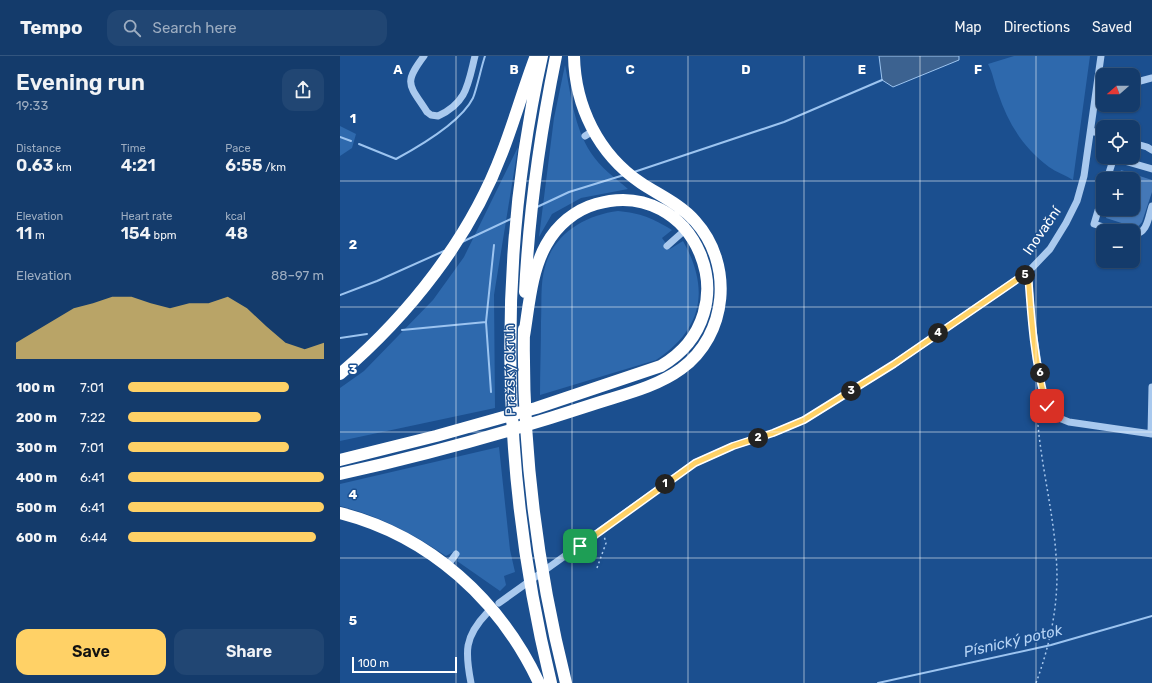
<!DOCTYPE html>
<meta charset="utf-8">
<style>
body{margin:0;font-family:Rubik,sans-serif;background:#214673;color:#f1f3f6;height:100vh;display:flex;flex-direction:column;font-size:15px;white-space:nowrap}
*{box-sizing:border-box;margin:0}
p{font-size:13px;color:#9dadc1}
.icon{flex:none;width:22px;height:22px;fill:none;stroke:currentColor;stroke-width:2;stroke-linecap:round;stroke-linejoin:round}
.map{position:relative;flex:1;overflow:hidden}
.drawer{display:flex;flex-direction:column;background:#143b6b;width:340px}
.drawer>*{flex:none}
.needle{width:26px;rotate:250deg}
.controls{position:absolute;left:756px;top:12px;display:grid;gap:8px}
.controls a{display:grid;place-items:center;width:44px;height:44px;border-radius:8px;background:#143b6b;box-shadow:0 1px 3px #0004,0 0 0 1px #33557e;font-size:20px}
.scale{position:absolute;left:12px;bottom:10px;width:105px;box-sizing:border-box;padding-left:4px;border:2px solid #fff;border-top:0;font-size:11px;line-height:14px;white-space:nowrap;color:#fff;-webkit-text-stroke:3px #1b4f8f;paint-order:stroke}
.pin{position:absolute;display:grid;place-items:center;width:34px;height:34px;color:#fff;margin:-17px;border-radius:8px;box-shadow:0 2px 6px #0006}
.km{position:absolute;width:20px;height:20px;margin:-10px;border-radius:50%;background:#222;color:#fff;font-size:11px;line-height:20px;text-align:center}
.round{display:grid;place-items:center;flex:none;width:42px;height:42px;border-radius:12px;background:#214673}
.overview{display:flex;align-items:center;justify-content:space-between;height:68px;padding:0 16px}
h1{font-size:22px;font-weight:600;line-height:30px}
.stats{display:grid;grid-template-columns:repeat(3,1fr);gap:6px;height:68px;padding:4px 16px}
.stats div{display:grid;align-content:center}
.stats b{font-size:17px;font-weight:600}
.stats small{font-size:11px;font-weight:400}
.stats p{font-size:11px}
.chart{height:112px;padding:8px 16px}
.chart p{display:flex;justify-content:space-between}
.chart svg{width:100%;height:72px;margin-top:4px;fill:#ffd166;opacity:.7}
.action{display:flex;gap:8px;margin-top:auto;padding:8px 16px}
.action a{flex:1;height:46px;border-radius:12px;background:#ffd166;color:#111;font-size:16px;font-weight:600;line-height:46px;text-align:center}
.action a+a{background:#214673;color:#f1f3f6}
ul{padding:0 16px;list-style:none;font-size:13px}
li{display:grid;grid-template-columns:64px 48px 1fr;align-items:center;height:30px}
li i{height:10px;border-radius:5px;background:#ffd166}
header{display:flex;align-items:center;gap:24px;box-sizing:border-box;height:56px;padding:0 20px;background:#143b6b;border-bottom:1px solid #33557e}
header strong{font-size:19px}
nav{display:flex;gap:22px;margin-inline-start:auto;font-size:14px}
.search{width:280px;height:36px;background:#214673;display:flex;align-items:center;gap:10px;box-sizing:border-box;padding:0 14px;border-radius:12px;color:#9dadc1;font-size:15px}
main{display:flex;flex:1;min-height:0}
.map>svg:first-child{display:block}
</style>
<header>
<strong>Tempo</strong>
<div class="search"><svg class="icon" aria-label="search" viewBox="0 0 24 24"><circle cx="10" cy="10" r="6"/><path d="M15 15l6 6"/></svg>Search here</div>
<nav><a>Map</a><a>Directions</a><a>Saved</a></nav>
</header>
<main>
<section class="drawer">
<div class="overview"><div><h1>Evening run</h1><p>19:33</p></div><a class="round"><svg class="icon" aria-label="share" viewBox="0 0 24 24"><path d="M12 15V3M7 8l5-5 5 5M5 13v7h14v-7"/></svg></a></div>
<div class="stats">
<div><p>Distance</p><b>0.63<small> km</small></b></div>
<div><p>Time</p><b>4:21</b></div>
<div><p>Pace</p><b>6:55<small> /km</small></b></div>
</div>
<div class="stats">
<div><p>Elevation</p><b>11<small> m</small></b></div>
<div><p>Heart rate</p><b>154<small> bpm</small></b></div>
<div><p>kcal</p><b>48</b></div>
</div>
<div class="chart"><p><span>Elevation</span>88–97 m</p>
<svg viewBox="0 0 160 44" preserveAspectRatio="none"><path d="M0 44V34L10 27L20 20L30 13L40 10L50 6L60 6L70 10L80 13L90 10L100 10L110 6L120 13L130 24L140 34L150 38L160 34V44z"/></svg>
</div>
<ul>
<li><b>100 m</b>7:01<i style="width:82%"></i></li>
<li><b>200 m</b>7:22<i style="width:68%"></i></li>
<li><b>300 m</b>7:01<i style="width:82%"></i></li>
<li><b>400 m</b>6:41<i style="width:100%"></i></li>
<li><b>500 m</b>6:41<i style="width:100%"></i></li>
<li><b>600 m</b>6:44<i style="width:96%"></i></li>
</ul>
<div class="action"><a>Save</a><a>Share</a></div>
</section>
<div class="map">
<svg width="812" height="627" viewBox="0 0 812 627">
<rect width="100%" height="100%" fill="#1b4f8f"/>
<path fill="#2e69ad" d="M 674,0 L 750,0 L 733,124 C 725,119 716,116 709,111 C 683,92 668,67 658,37 C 654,27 653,17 648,8 Z
M 225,9 C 231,39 234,71 251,97 C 260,111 275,122 288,133 L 241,142 L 212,158 L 199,181 L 214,62 Z
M 0,70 L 16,78 L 12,92 L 0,100 Z
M 178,91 L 154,239 L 155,352 L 0,385 L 0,332 L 24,315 L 93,244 L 124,201 Z
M 278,155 C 301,157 312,162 332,174 L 322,182 L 330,193 L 343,185 C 370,233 363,273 316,304 L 200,339 C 200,315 201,290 201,266 C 202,247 200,228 205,211 C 214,177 246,159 278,155 Z
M 159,391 L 170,494 L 175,516 L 164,520 L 166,529 L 160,535 L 117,505 L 119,501 L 113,496 L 106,500 C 72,477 39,460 0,450 L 0,428 Z"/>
<path fill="#3c6290" stroke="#9cc4f0" d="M 539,0 L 619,0 L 619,4 L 553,31 L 542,24 Z"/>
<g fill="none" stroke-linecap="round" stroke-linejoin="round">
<path stroke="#9cc4f0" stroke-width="2" d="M 0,81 L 11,85
M 19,88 L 56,103 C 80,90 121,66 133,42 C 137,32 141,12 145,0
M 294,116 L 444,66 L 542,24
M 197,151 L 229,136 L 284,119
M 122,186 L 173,162
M 0,239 L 37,225 L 104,195
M 62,274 L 146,266
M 0,282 L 27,278
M 151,336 L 146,266 L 154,189
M 538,627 L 711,589 L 812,560"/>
</g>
<path fill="#4478b7" d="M 781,114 L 812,124 L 812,136 L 802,166 L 797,172 L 766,162 L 768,153 L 793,153 L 793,123 L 778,123 Z"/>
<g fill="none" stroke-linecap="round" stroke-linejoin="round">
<path stroke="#a9c9ee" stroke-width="1.5" stroke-dasharray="2 3" stroke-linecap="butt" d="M 257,512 L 266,487 L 264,480
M 696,627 C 711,586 720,543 716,499 C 713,455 702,413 698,369 L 703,357"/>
<path stroke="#a9c9ee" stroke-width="7" d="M 84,0 C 63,28 69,28 87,56 L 91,59 L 98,60 C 127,47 128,28 135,0
M 793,27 L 812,22
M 751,75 L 763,78
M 245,80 L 253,75
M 793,87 L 807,91 L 812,94
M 774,102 L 812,113
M 767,123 L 774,101
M 763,138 L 754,168 L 776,175
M 793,179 C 808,177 808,162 812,150
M 327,190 L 345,174
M 688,216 L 692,267 L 702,336 L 707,350 L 710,354 L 719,362 L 729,366 L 812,378
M 811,378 L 812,331
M 108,509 L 116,498
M 159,547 L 355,407 L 393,390 L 433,377 L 464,364 L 554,308 L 688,216 L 710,193 L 726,167 L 737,145 L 744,120 L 761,0
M 131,627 C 125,596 124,581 147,557"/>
<path stroke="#fff" stroke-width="12" d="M 202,0 C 156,206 161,422 211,627
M 185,236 C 189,157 200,78 216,0
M 184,273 C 182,392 197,511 226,627
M 0,318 C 69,259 130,182 162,97 C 174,66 183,34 195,2
M 0,404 L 96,380 L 196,352 L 321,310 C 413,256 355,119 256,148 C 235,154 217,169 206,189 C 191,216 189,250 184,280
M 0,418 C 85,399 169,376 251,349 C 281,339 315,332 341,313 C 388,279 394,208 355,165 C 340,148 319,139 301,127 C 258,98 235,50 234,0
M 0,457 C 90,480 160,544 199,627"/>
</g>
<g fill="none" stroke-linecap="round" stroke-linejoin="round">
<defs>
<path id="route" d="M 240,490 L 355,407 L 393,390 L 433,377 L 464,364 L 554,308 L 688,216 C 691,260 694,307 707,350"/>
</defs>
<use href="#route" stroke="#fff" stroke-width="8"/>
<use href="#route" stroke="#ffd166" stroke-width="5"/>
</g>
<path fill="none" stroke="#fff" stroke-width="1" stroke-opacity="0.55" d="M 116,0 L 116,627M 232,0 L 232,627M 348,0 L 348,627M 464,0 L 464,627M 580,0 L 580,627M 696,0 L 696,627M 0,125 L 763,125M 793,125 L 812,125M 0,251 L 812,251M 0,376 L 812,376M 0,502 L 812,502"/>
<g text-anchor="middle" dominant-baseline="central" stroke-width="3" stroke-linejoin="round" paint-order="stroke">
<g font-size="14" fill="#fff" stroke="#1b4f8f">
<text transform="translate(702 175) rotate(-55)">Inovační</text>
<text transform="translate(170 314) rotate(-91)">Pražský okruh</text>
</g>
<g font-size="15" font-style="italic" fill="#b5d3f5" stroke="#1b4f8f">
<text transform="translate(673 585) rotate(-13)">Písnický potok</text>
</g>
</g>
<g font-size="13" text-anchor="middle" font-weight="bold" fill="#fff" stroke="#1b4f8f" stroke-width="3" stroke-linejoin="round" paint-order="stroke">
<text x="58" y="18">A</text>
<text x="174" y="18">B</text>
<text x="290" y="18">C</text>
<text x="406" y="18">D</text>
<text x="522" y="18">E</text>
<text x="638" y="18">F</text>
<text x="13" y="67">1</text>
<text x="13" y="193">2</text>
<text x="13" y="318">3</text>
<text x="13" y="443">4</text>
<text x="13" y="569">5</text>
</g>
</svg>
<div class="controls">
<a><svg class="needle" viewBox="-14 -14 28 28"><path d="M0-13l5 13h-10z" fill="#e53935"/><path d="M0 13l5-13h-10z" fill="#9dadc1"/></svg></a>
<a><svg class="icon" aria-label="locate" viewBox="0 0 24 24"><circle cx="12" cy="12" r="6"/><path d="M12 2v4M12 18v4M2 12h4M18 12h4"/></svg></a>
<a>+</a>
<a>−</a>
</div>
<div class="scale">100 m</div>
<div class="pin" style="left:240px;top:490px;background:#1e9e55"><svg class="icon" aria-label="arrive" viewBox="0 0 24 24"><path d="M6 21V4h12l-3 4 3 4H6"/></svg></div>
<div class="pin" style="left:707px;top:350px;background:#d93025"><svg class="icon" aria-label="check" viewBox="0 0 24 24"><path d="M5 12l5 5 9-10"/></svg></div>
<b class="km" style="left:325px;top:428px">1</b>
<b class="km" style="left:418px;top:382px">2</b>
<b class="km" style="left:511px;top:335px">3</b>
<b class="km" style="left:598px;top:277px">4</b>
<b class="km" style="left:685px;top:219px">5</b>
<b class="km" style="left:700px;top:317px">6</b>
</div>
</main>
